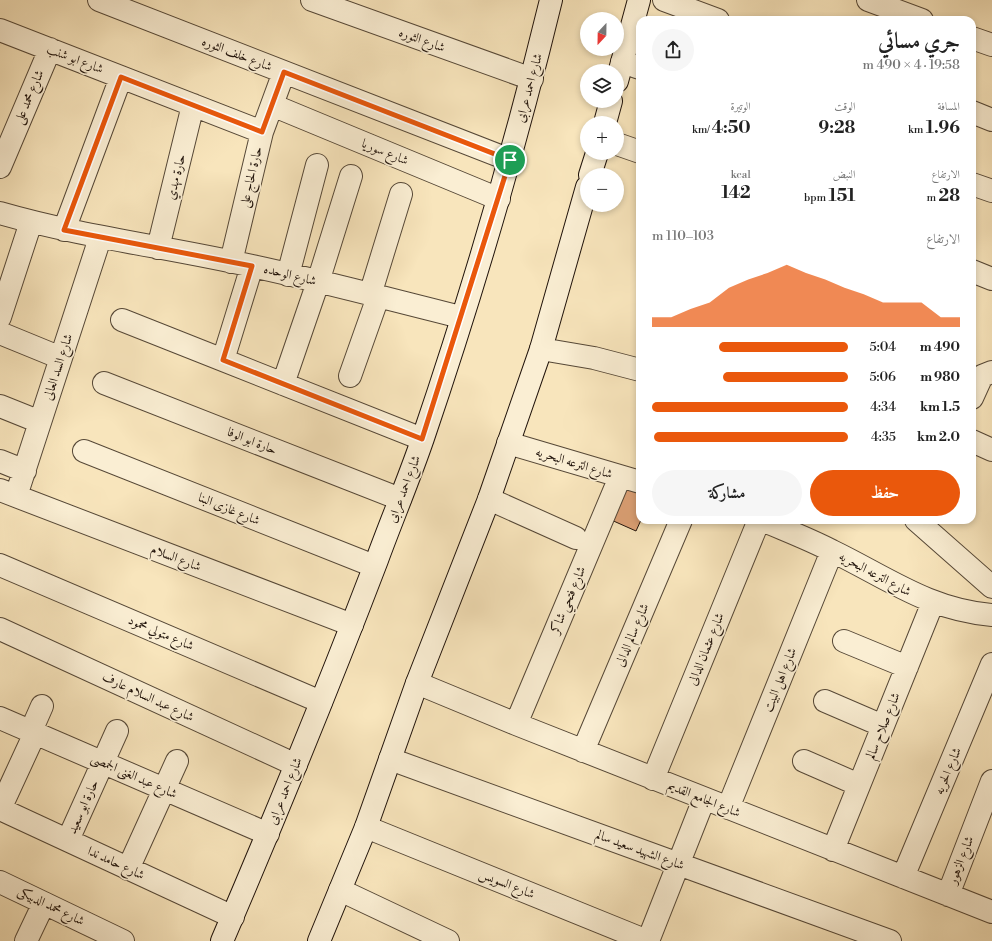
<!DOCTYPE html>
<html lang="ar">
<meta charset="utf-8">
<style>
body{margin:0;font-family:"Libre Bodoni",Amiri,serif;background:#f6f6f6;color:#222;direction:rtl;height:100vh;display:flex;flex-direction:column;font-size:15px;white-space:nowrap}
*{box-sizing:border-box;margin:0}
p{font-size:13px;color:#767676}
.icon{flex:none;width:22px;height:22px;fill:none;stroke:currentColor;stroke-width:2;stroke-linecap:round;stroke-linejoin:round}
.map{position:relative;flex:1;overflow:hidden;direction:ltr}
.drawer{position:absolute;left:636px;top:16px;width:340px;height:508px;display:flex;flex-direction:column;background:#fff;border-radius:12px;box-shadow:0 2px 6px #0003;direction:rtl}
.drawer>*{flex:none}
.needle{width:26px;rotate:202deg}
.buttons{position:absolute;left:580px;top:12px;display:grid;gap:8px}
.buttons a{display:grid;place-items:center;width:44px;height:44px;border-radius:50%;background:#fff;box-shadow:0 2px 6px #0003;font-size:20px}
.pin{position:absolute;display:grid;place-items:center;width:34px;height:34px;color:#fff;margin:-17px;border:2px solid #fff;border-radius:50%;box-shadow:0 1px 4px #0007}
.round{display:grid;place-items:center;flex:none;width:42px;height:42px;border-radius:21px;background:#f6f6f6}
.headline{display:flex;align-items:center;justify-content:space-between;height:68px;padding:0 16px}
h1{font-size:22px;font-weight:700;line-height:30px}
.metrics{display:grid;grid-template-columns:repeat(3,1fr);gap:6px;height:68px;padding:4px 16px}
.metrics div{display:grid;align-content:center}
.metrics b{font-size:17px;font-weight:700}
.metrics small{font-size:11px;font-weight:400}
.metrics p{font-size:11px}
.chart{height:112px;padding:8px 16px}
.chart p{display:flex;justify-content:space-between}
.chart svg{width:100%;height:72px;margin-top:4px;fill:#ea580c;opacity:.7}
.primary-button{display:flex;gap:8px;margin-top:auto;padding:8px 16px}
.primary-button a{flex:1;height:46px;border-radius:24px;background:#ea580c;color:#fff;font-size:16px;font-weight:700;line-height:46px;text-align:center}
.primary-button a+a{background:#f6f6f6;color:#222}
ul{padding:0 16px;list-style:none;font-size:13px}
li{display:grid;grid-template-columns:64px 48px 1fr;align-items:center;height:30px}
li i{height:10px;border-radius:5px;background:#ea580c}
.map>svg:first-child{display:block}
</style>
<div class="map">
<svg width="992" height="941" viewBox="0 0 992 941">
<rect width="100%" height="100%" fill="#f8e5bc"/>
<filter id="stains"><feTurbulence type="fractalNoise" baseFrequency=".005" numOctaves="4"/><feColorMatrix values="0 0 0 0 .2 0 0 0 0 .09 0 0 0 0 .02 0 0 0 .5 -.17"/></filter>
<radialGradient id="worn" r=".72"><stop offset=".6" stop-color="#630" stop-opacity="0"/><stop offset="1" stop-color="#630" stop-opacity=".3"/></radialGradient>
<path fill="#dda175" stroke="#20130b" d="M 624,487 L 640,494 L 641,520 L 636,531 L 609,519 Z"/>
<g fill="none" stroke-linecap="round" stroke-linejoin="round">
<defs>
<path id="street" d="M 99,0 L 510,160
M 312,0 L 532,79
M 664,0 L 718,20
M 868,0 L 922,20
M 0,30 L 262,132
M 972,38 L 992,45
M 622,62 L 640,68
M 272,105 L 499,199
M 972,112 L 992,120
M 617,144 L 640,152
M 0,167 L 50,49
M 972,184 L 992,191
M 0,213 C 83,237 168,247 252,266 C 322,281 392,300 461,317
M 64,230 L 121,77
M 158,248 L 193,105
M 231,262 L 262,132 L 284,72
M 972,271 L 992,279
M 288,275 L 317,165
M 370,295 L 401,194
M 0,317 L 31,222
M 122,320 L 223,360 L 252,266
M 0,333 L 61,358
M 541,349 L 594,358 L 640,370
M 223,360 L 422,439
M 350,376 L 378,297
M 104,383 L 400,499
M 283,384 L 318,282 L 351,176
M 972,398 L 982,376 L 992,372
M 0,406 L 40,422
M 972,441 L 992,450
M 508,443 L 640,482
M 84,451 L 374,566
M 0,461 L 25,471
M 0,490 L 352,625
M 16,496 L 100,238
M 489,499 L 576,538
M 762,520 C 785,530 809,539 832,551 C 886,577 929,610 992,615
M 916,520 L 992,587
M 0,565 L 321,702
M 0,629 L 296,765
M 844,641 L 907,667
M 417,683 L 516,724 L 992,912
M 825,701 L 883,726
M 0,718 L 268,834
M 516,724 L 620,477
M 31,731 L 42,706
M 583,751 L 681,520
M 390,759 L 890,941
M 804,761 L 859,785
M 653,779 L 759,520
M 728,808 L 832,551
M 0,809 L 233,917
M 0,809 L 35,733
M 366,827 L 647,941
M 68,840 L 117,731
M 833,850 L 933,602
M 128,869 L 177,761
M 903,877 L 992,664
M 0,882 L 123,941
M 340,890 L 448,941
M 948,895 L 992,781
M 26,941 L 44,903
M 648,941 L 704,799"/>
<path id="secondary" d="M 617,81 L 639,0
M 605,123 L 611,101
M 590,175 L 597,153
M 222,941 C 276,815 328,688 377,560 C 392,519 409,479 423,438 C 472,294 515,148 551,0
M 319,941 L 366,827 L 417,683 L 489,499 L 541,349 L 587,187"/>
</defs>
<use href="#street" stroke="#564837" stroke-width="24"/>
<use href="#secondary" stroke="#20130b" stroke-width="24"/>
<use href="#street" stroke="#faeed3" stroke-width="22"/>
<use href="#secondary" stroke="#faeed3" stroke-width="22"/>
</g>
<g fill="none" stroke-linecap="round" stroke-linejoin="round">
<defs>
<path id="route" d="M 284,72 L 510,160 L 422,439 L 223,360 L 252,266 L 64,230 L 121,77 L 262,132 Z"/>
</defs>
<use href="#route" stroke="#fff" stroke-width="8"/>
<use href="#route" stroke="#ea580c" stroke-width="5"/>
</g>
<g text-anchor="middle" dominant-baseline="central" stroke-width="3.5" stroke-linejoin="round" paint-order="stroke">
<g font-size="13" fill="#20130b" stroke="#faeed3">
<text transform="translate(422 40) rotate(20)">شارع الثوره</text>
<text transform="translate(237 54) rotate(21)">شارع خلف الثوره</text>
<text transform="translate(75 59) rotate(21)">شارع ابو شنب</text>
<text transform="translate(529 88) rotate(-75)">شارع احمد عرابى</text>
<text transform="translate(29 97) rotate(-67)">شارع محمد على</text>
<text transform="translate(385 152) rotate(22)">شارع سوريا</text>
<text transform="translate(176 177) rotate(-76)">حارة مهدي</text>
<text transform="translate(251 177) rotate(-77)">حارة الحاج على</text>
<text transform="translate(290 275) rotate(14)">شارع الوحده</text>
<text transform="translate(58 367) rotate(-72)">شارع السد العالى</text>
<text transform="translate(252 441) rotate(22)">حارة ابو الوفا</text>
<text transform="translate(574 463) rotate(17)">شارع الترعه البحريه</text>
<text transform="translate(404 489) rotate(-69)">شارع احمد عرابى</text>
<text transform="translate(229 509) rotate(22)">شارع غازى البنا</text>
<text transform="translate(176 558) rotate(21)">شارع السلام</text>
<text transform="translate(875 574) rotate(28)">شارع الترعه البحريه</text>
<text transform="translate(568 600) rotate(-67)">شارع فتحي شاكر</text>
<text transform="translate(161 633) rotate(23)">شارع متولي محمود</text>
<text transform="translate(632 635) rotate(-67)">شارع سالم الدالى</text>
<text transform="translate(706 649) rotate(-68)">شارع عثمان الدالى</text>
<text transform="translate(780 680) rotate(-68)">شارع اهل البيت</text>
<text transform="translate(148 697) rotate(25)">شارع عبد السلام عارف</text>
<text transform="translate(883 726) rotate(-68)">شارع صلاح سالم</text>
<text transform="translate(948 771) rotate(-67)">شارع الحريه</text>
<text transform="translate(134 776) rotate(24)">شارع عبد الغنى الجمصى</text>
<text transform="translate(285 791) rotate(-68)">شارع احمد عرابى</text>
<text transform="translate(704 799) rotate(22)">شارع الجامع القديم</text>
<text transform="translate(83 807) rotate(-66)">حارة ابو سعيد</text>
<text transform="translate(640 850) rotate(20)">شارع الشهيد سعيد سالم</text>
<text transform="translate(961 860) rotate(-69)">شارع الزهور</text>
<text transform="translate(116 863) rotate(25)">شارع حامد ندا</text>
<text transform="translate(507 884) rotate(22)">شارع السويس</text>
<text transform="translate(51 906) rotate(26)">شارع محمد الدبيكى</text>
</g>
</g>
<rect width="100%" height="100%" filter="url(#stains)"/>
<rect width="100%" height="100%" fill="url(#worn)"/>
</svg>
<div class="buttons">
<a><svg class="needle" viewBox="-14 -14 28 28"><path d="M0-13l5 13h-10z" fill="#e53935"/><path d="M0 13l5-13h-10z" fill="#767676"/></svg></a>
<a><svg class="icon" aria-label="layers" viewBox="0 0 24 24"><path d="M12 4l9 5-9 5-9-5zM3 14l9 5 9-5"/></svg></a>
<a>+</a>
<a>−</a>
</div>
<div class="pin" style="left:510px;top:160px;background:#1e9e55"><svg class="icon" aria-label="arrive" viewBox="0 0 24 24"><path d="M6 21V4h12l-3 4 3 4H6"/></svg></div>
<section class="drawer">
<div class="headline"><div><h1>جري مسائي</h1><p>19:58 · 4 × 490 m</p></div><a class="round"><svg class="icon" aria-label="share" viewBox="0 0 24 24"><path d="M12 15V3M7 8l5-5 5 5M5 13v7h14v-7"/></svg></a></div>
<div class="metrics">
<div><p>المسافة</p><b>1.96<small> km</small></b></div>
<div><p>الوقت</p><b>9:28</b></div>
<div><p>الوتيرة</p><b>4:50<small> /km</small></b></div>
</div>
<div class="metrics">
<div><p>الارتفاع</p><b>28<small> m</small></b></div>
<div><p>النبض</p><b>151<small> bpm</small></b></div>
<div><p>kcal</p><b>142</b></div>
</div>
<div class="chart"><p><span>الارتفاع</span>103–110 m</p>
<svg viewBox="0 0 160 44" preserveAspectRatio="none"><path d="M0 44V38L10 38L20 33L30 29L40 20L50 15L60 11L70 6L80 11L90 15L100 20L110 24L120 29L130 29L140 29L150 38L160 38V44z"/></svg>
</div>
<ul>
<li><b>490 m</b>5:04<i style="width:66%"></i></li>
<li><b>980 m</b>5:06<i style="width:64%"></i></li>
<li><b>1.5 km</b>4:34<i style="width:100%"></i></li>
<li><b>2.0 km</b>4:35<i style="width:99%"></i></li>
</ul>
<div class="primary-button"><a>حفظ</a><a>مشاركة</a></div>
</section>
</div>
